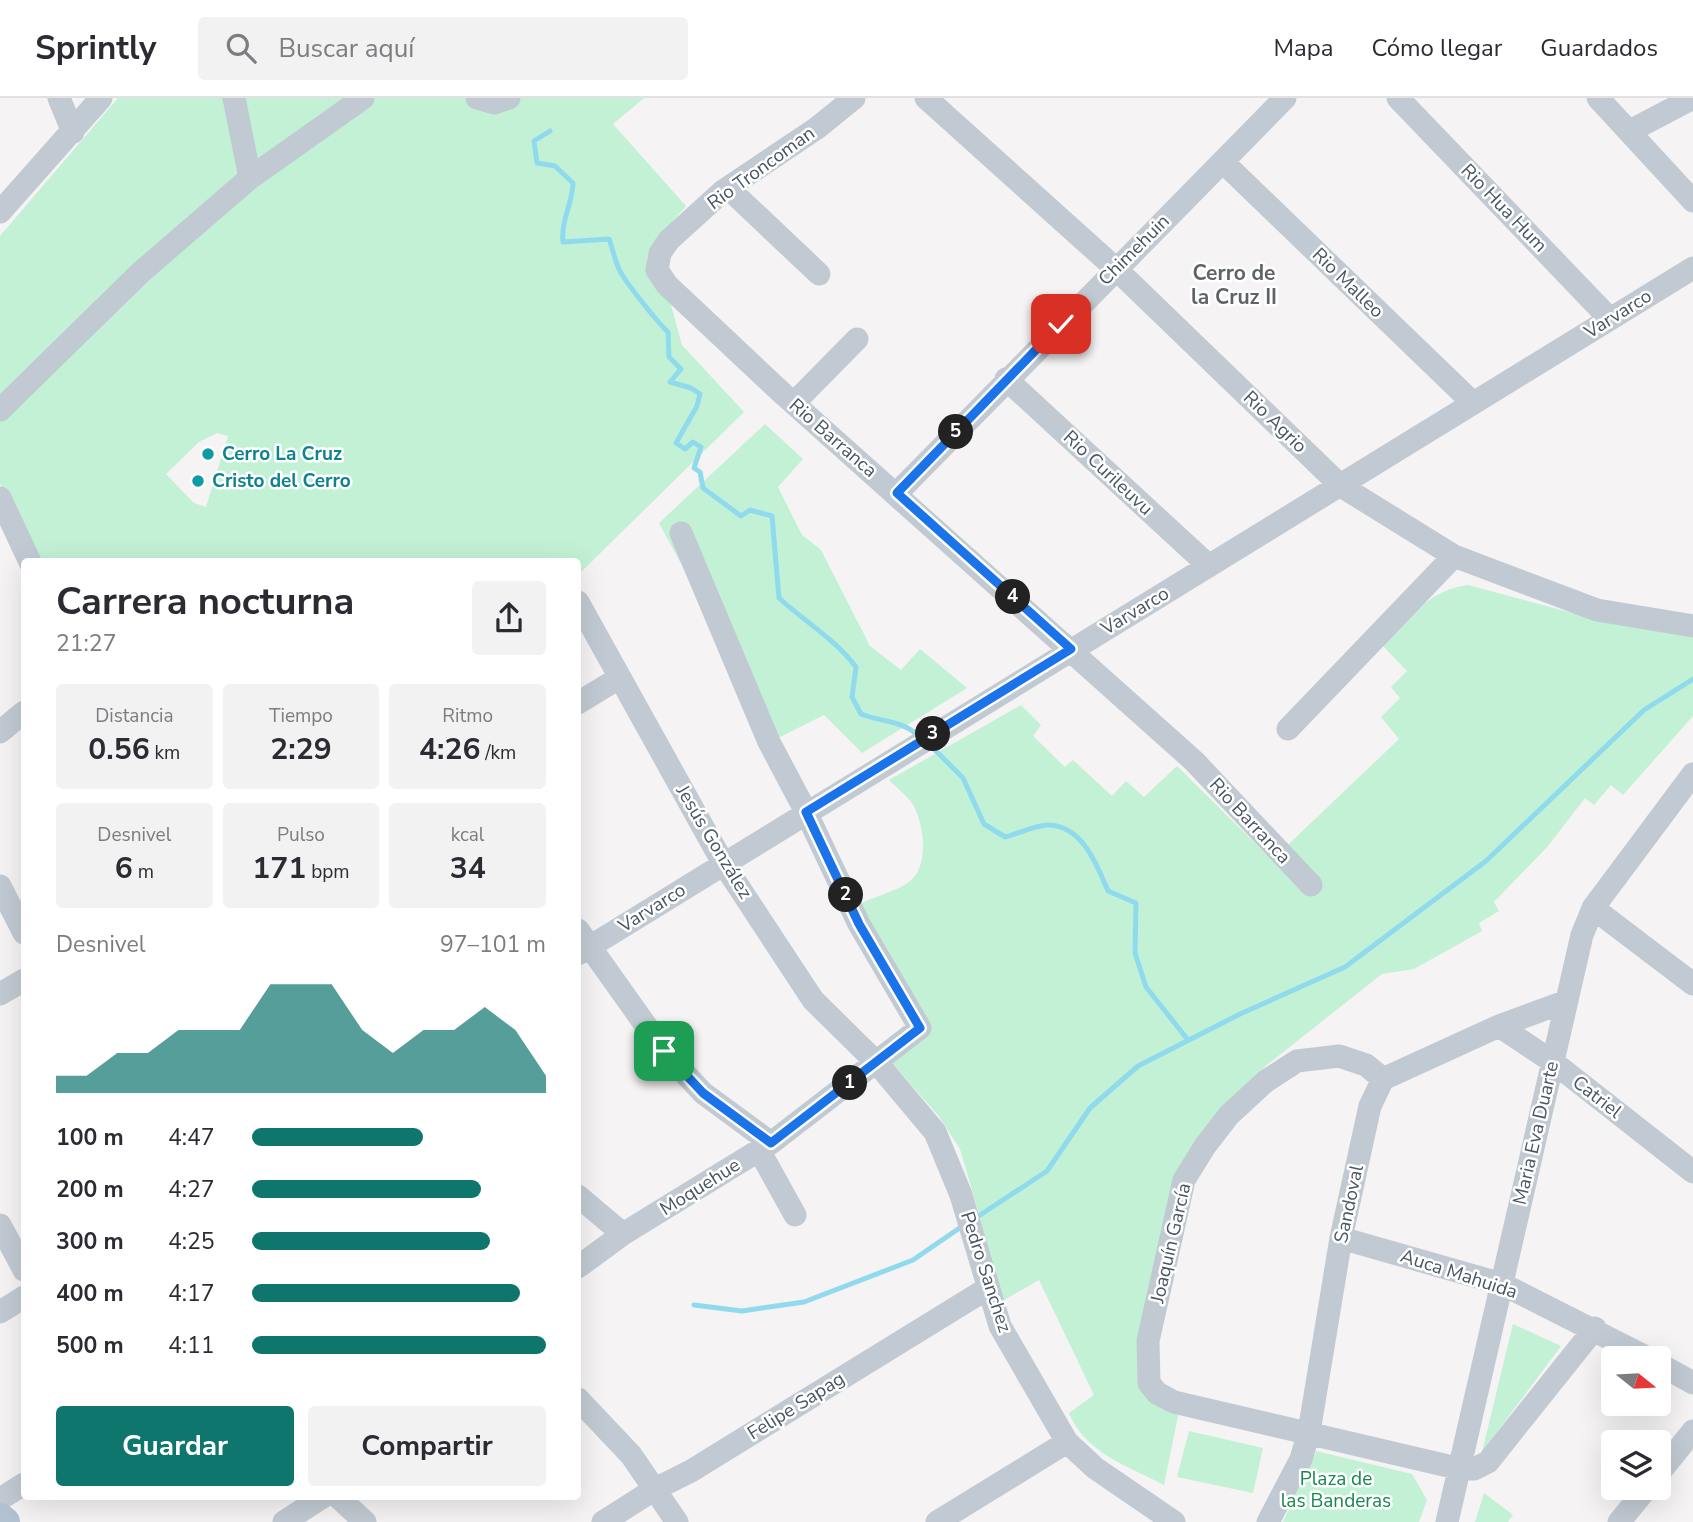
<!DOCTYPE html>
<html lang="es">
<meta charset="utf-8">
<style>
body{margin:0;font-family:"Nunito Sans",sans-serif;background:#f2f2f3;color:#2b2b33;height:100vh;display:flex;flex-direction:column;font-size:26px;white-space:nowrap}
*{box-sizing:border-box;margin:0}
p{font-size:23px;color:#7c7c81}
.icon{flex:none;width:38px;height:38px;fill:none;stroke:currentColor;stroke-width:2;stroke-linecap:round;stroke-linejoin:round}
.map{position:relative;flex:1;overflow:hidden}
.side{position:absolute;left:21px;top:460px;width:560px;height:942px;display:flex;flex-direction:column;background:#fff;border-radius:7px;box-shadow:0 7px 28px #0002}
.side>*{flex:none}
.needle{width:46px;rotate:108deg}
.fabs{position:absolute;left:1601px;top:1248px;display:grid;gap:14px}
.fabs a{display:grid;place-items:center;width:70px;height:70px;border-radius:7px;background:#fff;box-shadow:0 7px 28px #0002;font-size:35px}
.pin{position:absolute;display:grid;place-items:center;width:60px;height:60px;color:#fff;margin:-30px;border-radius:14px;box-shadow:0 4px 10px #0006}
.km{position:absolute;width:35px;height:35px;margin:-18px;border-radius:50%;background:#222;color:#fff;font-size:19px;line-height:35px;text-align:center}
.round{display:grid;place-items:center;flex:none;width:74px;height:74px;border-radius:7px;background:#f2f2f3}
.headline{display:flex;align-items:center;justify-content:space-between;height:119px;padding:0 35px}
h1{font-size:38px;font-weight:700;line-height:52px}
.figures{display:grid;grid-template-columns:repeat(3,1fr);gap:10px;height:119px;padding:7px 35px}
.figures div{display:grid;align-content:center;border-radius:7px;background:#f2f2f3;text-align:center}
.figures b{font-size:30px;font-weight:700}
.figures small{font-size:19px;font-weight:400}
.figures p{font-size:19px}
.chart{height:196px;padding:14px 35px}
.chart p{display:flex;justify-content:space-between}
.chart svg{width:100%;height:126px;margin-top:7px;fill:#0f766e;opacity:.7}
.cta{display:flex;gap:14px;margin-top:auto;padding:14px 35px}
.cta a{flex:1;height:80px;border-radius:7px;background:#0f766e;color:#fff;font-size:28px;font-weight:700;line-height:80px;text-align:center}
.cta a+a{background:#f2f2f3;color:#2b2b33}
ul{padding:0 35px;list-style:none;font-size:23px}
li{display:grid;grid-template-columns:112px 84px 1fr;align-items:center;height:52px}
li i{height:18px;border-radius:9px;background:#0f766e}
header{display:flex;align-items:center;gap:42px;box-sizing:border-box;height:98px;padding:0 35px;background:#fff;border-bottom:2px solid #e1e1e2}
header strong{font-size:33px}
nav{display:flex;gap:38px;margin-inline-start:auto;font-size:24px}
.search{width:490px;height:63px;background:#f2f2f3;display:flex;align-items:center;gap:18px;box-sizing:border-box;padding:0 24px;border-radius:7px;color:#7c7c81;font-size:26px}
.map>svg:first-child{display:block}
</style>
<header>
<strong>Sprintly</strong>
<div class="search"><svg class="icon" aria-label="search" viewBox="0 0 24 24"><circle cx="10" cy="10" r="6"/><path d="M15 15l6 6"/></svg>Buscar aquí</div>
<nav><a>Mapa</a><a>Cómo llegar</a><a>Guardados</a></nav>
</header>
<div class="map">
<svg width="1693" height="1424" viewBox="0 0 1693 1424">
<rect width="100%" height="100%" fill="#f5f3f3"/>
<path fill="#c3f1d5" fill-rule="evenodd" d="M 118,0 L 644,0 L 613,26 L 686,108 L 651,148 L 647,159 L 647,171 L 653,183 L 671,207 L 682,247 L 744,314 L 578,477 L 578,464 L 38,464 L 0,385 L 0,138 ZM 217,335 L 228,338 L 206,409 L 194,405 L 166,376 L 199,344 Z
M 765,326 L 803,361 L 778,389 L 802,437 L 821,452 L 870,548 L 901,572 L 920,551 L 967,590 L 862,655 L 824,617 L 776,641 L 659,425 Z
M 1468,487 L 1565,513 L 1693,537 L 1693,618 L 1623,697 L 1611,687 L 1594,707 L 1585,700 L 1548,748 L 1494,804 L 1499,813 L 1479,825 L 1482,833 L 1414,871 L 1382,876 L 1268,966 L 1227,1004 L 1209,1026 L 1141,1248 L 1179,1313 L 1164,1387 C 1128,1368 1085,1355 1069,1315 L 1094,1297 L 1039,1182 L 1004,1202 L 960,1051 L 938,1017 L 890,963 L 924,936 L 860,806 C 873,799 900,792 910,783 C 930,767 924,724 912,705 C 906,697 896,689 889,682 L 1021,607 L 1041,627 L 1033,638 L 1065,669 L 1073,662 L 1112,698 L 1126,683 L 1144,699 L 1177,668 L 1272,762 L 1399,641 L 1381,619 L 1400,600 L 1391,589 L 1407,573 L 1381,546 C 1406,522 1431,491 1468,487 Z
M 1513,1226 L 1561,1248 L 1482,1354 Z
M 1189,1333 L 1263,1350 L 1253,1395 L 1177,1379 Z
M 1316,1353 L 1412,1376 L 1427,1402 L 1419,1424 L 1283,1424 Z
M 1484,1395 L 1513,1417 L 1508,1424 L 1475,1424 Z"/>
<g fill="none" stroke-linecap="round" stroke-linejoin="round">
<path stroke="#90daee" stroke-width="5" d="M 550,33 L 534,43 L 537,65 L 555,68 L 573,85 C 572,108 561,121 563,144 L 609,141 C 613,151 615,164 620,173 C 626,185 659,226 668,234 L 669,259 L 681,271 L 670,284 L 691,290 L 700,296 L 697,308 L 676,345 L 685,351 L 693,344 L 701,349 L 694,370 L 700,374 L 703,390 L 741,418 L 750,412 L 772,418 L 779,500 C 804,523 836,542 856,569 L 852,599 L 861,616 C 878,623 901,623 915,635
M 931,648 L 963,680 L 984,726 L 1005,739 C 1018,736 1035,727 1048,727 C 1082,727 1097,767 1108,793 L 1136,805 L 1135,855 L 1146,889 L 1188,942
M 974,1121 L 1047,1073 L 1090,1010 L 1138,968 L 1240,916 L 1345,869 L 1486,763 L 1644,612 L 1693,581
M 694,1207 L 742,1213 L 804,1204 L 913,1162 L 961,1129"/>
<path stroke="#c1cad2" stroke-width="23" d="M 59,0 L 73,34
M 477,0 L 494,5 L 509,0
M 854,0 L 817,30 L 723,93 L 669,142 L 660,155 L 657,172 L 667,187 L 783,296 L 1194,663 L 1311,787
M 926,0 L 1115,170 L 1341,388 L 1454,458 L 1597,512 L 1693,528
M 1398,0 L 1610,221
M 1598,0 L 1693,103
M 1630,33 L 1693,0
M 1223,64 L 1473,305
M 250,80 L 363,0
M 728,90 L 819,176
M 0,114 L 101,0
M 1006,281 L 1209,468
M 794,305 L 857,241
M 0,312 L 140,175 L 250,80 L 234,0
M 897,395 L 1285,0
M 0,400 L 30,464
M 578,504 L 723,765 L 813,902 L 877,965 L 935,1034 L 961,1097 L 1000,1228 L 1067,1344 L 1095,1370 L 1174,1424
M 578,605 L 619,580
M 1288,631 L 1454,458
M 0,634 L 24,614
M 0,788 L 24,835
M 1593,810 L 1693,886
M 578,832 L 664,953 L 703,995 L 771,1045
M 578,856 L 1693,170
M 0,896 L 24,882
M 1499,928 L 1553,964 L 1693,1074
M 1383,981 L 1366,967 L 1339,958 L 1297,963 L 1266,983 L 1229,1017 L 1205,1048 L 1184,1082 L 1148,1243 L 1149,1285 L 1157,1295 L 1174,1304 L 1461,1371 L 1474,1371 L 1488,1364 L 1595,1230
M 759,1052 L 795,1117
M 578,1098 L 623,1136
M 0,1127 L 24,1172
M 1341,1140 L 1502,1186 L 1648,1260
M 578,1169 L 623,1136 L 771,1045 L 920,930 L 859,826 L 806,714 L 769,644 L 681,435
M 0,1214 L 24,1199
M 1659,1266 L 1693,1285
M 578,1301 L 631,1357 L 677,1424
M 1659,1375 L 1693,1333
M 337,1398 L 365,1424
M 0,1401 L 24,1386
M 284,1424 L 324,1398
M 603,1424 L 655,1391 L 691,1373 L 988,1190
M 937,1424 L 1067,1344
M 1268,1424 L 1301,1361 L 1309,1334 L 1341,1140 L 1370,1008 L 1383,981 L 1499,928 L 1567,903
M 1447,1424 L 1582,837 L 1593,810 L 1693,676
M 1619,1424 L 1647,1390"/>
<path stroke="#b3c2d1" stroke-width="30" d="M 0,1420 L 5,1424"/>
</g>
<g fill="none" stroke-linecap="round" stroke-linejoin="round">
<defs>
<path id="route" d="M 664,953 L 703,995 L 771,1045 L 920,930 L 859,826 L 806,714 L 1071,551 L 897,395 L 1061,226"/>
</defs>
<use href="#route" stroke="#fff" stroke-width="14"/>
<use href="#route" stroke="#1a73e8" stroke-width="9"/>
</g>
<g fill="#0f9aa8" stroke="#fff" stroke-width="2.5">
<circle cx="208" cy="356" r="7"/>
<circle cx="198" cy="383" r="7"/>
</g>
<g text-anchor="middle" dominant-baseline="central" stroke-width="5" stroke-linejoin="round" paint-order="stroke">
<g font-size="19" fill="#4a5661" stroke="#fff">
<text transform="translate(761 70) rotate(-36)">Rio Troncoman</text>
<text transform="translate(1504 110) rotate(46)">Rio Hua Hum</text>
<text transform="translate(1134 152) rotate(-45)">Chimehuin</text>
<text transform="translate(1348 185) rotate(44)">Rio Malleo</text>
<text transform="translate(1618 216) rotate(-32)">Varvarco</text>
<text transform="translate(1275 324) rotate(44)">Rio Agrio</text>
<text transform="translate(833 340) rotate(41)">Rio Barranca</text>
<text transform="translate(1108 375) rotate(43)">Rio Curileuvu</text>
<text transform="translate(1135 513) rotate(-31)">Varvarco</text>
<text transform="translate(1250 723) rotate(47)">Rio Barranca</text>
<text transform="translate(714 744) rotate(59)">Jesús González</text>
<text transform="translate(652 810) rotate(-32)">Varvarco</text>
<text transform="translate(1597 999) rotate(38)">Catriel</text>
<text transform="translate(1536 1035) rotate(-77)">Maria Eva Duarte</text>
<text transform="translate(700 1089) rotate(-32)">Moquehue</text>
<text transform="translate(1349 1106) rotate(-78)">Sandoval</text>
<text transform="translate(1171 1145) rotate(-77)">Joaquín García</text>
<text transform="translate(986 1174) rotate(72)">Pedro Sanchez</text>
<text transform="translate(1459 1176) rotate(18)">Auca Mahuida</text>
<text transform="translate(796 1308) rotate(-32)">Felipe Sapag</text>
</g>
<g font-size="19" font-weight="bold" fill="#0d838f" stroke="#fff" text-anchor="start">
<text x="222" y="356">Cerro La Cruz</text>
<text x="212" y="383">Cristo del Cerro</text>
</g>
<g font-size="19" fill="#17864f" stroke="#fff">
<text x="1336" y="1381">Plaza de<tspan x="1336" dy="22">las Banderas</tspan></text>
</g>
<g font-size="21" font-weight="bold" fill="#5f6368" stroke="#fff">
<text x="1234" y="175">Cerro de<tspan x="1234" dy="24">la Cruz II</tspan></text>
</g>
</g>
</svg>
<div class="fabs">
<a><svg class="needle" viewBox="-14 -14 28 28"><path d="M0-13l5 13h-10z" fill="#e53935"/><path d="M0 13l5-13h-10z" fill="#7c7c81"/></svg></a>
<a><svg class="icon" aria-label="layers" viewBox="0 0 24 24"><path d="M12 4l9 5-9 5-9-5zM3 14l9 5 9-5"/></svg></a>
</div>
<div class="pin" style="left:664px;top:953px;background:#1e9e55"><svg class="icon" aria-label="arrive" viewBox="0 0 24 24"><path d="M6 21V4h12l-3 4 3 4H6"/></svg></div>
<div class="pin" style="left:1061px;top:226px;background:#d93025"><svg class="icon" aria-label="check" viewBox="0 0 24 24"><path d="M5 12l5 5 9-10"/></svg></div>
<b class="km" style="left:850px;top:985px">1</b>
<b class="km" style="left:846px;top:797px">2</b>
<b class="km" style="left:933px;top:636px">3</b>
<b class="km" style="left:1013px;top:499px">4</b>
<b class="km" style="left:956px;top:334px">5</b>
<section class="side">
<div class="headline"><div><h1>Carrera nocturna</h1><p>21:27</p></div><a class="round"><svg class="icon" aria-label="share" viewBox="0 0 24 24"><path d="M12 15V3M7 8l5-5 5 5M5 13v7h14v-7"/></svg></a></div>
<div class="figures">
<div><p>Distancia</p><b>0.56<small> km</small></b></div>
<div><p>Tiempo</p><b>2:29</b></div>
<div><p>Ritmo</p><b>4:26<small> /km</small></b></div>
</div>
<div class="figures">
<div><p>Desnivel</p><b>6<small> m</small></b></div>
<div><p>Pulso</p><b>171<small> bpm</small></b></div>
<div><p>kcal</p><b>34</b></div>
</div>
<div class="chart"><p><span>Desnivel</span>97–101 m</p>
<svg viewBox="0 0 160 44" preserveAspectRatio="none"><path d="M0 44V38L10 38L20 30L30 30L40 22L50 22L60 22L70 6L80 6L90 6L100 22L110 30L120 22L130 22L140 14L150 22L160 38V44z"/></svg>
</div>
<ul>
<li><b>100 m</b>4:47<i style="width:58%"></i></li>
<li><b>200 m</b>4:27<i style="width:78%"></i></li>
<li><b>300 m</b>4:25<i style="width:81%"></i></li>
<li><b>400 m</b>4:17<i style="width:91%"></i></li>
<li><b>500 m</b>4:11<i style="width:100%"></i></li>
</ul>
<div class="cta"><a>Guardar</a><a>Compartir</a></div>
</section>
</div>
